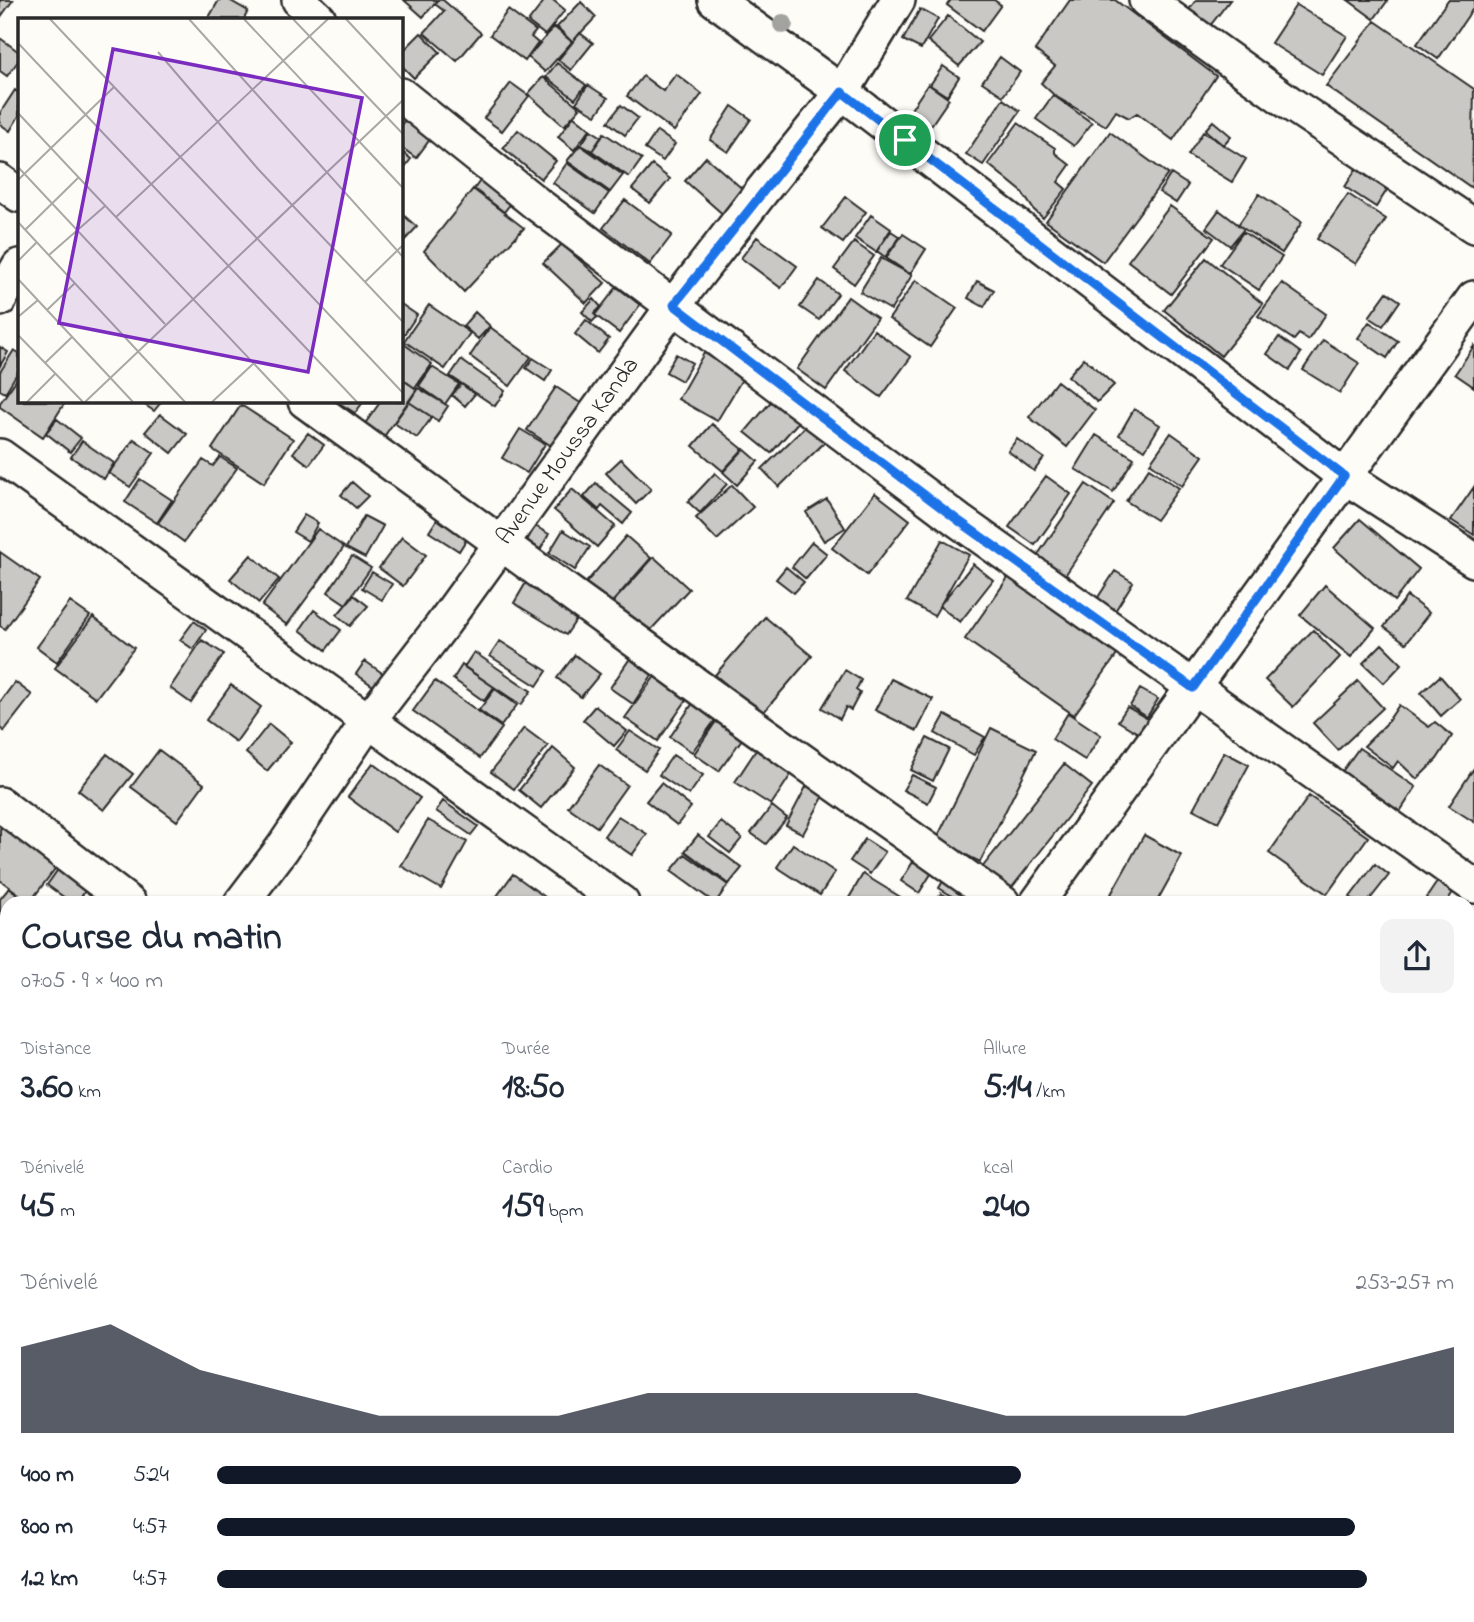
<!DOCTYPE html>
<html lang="fr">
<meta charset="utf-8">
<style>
body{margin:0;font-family:"Indie Flower",sans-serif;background:#f2f2f3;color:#1f2937;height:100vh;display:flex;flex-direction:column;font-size:26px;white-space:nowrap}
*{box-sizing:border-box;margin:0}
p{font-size:23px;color:#747a83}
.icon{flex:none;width:38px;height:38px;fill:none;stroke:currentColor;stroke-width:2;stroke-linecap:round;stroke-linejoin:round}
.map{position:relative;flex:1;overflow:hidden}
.drawer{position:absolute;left:0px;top:896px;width:1475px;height:726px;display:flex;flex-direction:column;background:#fff;border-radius:21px 21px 0 0;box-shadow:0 2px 5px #0004}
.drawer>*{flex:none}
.pin{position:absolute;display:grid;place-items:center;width:60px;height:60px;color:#fff;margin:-30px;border:4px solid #fff;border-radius:50%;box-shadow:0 2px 7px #0007}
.round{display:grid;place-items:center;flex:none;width:74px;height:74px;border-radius:14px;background:#f2f2f3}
.head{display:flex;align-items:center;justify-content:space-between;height:119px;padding:0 21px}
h1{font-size:38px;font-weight:800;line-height:52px}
.metrics{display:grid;grid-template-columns:repeat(3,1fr);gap:10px;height:119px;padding:7px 21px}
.metrics div{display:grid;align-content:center}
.metrics b{font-size:35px;font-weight:800}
.metrics small{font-size:19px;font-weight:400}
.metrics p{font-size:19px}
.chart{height:196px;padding:14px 21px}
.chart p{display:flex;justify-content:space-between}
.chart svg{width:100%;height:126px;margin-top:7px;fill:#111827;opacity:.7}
ul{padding:0 21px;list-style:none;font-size:23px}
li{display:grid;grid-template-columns:112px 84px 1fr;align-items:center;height:52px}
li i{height:18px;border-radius:9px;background:#111827}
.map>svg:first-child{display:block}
</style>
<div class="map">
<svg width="1474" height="1622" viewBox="0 0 1474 1622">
<rect width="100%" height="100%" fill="#fdfcf7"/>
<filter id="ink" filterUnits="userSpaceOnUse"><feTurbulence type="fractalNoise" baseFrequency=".0143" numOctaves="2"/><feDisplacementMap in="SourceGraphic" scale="14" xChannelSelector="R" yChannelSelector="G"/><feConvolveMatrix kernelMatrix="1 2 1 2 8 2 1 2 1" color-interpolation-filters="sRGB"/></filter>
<g filter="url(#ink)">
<path fill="#c9c8c4" stroke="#2b2b2b" stroke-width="2" d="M 0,0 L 13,0 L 0,18 Z
M 219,0 L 229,0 L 248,11 L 244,19 L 208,19 Z
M 404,0 L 438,0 L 423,17 Z
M 438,0 L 443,0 L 481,33 L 457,61 L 424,33 L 444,11 L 435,4 Z
M 545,0 L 553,0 L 565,10 L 545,35 L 528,22 Z
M 951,0 L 994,0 L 1001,5 L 982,31 L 947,5 Z
M 1070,0 L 1115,0 L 1216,76 L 1173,140 L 1137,113 L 1129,118 L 1116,111 L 1106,126 L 1055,96 L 1041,83 L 1055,66 L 1035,50 Z
M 1196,0 L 1230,0 L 1209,27 L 1188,11 Z
M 1348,0 L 1388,0 L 1374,19 Z
M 1448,0 L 1474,0 L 1474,7 L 1438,59 L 1417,44 Z
M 581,2 L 596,17 L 572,42 L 557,27 Z
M 1296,5 L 1347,36 L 1322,75 L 1271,43 Z
M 920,9 L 938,19 L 921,49 L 903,40 Z
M 508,10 L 536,31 L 531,37 L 538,43 L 525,61 L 490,35 Z
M 948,16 L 980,42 L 959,66 L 928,41 Z
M 1375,21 L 1474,89 L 1472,188 L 1326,86 Z
M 554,27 L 572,42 L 545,72 L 528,57 Z
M 421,33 L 440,52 L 414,78 L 401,65 L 401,53 Z
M 580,33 L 593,43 L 571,70 L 558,60 Z
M 0,38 L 19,52 L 19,60 L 7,76 L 0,71 Z
M 1000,57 L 1020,72 L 1003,96 L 982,82 Z
M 557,63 L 586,85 L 575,99 L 546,77 Z
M 943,66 L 959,77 L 947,96 L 930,85 Z
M 676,74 L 702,94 L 674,131 L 627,96 L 643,76 L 663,91 Z
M 543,77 L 580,108 L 564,126 L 528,94 Z
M 511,83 L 529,96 L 502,131 L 484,118 Z
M 928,84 L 949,99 L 925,134 L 904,120 Z
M 588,85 L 608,98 L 596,115 L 576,103 Z
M 15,90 L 19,93 L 19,116 L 10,131 L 0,124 L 0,113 Z
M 1053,95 L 1092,123 L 1074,146 L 1036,119 Z
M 1003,99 L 1020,111 L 983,165 L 966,154 Z
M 621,105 L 638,118 L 625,135 L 608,122 Z
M 732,106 L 751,119 L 728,152 L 710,140 Z
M 408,116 L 434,134 L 416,158 L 401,147 L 401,125 Z
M 574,116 L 590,129 L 574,150 L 558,137 Z
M 1213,121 L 1231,136 L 1223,145 L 1205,130 Z
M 1018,123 L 1055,148 L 1055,153 L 1070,165 L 1058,182 L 1066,189 L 1043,218 L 1034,210 L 1021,191 L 988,164 Z
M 518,130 L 556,161 L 541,179 L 503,148 Z
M 591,130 L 602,137 L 592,151 L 581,145 Z
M 657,131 L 675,144 L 663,161 L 645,149 Z
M 1110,132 L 1168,174 L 1103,262 L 1046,221 Z
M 1203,132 L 1246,159 L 1232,182 L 1188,155 Z
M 604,133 L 642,159 L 629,177 L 592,151 Z
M 580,145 L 623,175 L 610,192 L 567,161 Z
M 401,151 L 411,159 L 401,172 Z
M 706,157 L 747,193 L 726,217 L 685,181 Z
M 567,163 L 609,193 L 595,213 L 553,183 Z
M 652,165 L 670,179 L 650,203 L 632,189 Z
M 1356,169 L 1387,190 L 1376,207 L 1345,187 Z
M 485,174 L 515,198 L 504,212 L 474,189 Z
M 1171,174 L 1188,185 L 1176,203 L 1159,192 Z
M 473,189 L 524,228 L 464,292 L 424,251 Z
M 1259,194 L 1302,222 L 1282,253 L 1238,225 Z
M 1348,194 L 1386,219 L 1356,264 L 1317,239 Z
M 846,197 L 866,212 L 843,243 L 822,228 Z
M 625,200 L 672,235 L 650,264 L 603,228 Z
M 1170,206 L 1214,238 L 1171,294 L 1128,261 Z
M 1219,210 L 1244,229 L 1230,246 L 1206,228 Z
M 401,213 L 417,227 L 405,240 L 401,237 Z
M 871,215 L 891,229 L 876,252 L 855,238 Z
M 891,231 L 900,237 L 885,257 L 877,251 Z
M 1243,232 L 1282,257 L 1259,290 L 1220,264 Z
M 903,234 L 926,249 L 910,274 L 886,258 Z
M 757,237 L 797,266 L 781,288 L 741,258 Z
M 854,242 L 874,256 L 854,284 L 834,269 Z
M 562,244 L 605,283 L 586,303 L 543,263 Z
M 881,258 L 912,275 L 891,310 L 860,292 Z
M 1206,258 L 1263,304 L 1221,356 L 1164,310 Z
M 819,280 L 838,294 L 819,320 L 800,307 Z
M 916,280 L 957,308 L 930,347 L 889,319 Z
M 977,281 L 994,290 L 984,307 L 968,298 Z
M 1282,283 L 1326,314 L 1308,340 L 1299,334 L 1294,340 L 1258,316 Z
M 617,287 L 640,305 L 619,333 L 595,315 Z
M 1387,292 L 1400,301 L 1383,326 L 1369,317 Z
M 848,297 L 877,318 L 826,390 L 797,369 Z
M 594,299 L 601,307 L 594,314 L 597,317 L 592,322 L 582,312 Z
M 401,304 L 417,315 L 401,339 Z
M 429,305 L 470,333 L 445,369 L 404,341 Z
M 475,312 L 490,326 L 478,339 L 463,326 Z
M 586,320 L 609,339 L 598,353 L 575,334 Z
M 1369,322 L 1398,341 L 1387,358 L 1358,338 Z
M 490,327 L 531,357 L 510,386 L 470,356 Z
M 874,330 L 911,357 L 881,397 L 845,371 Z
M 1279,337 L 1301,353 L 1290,370 L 1267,354 Z
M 1323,340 L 1359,363 L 1340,393 L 1303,370 Z
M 401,342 L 432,364 L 415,388 L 401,378 Z
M 1474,346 L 1474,387 L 1455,374 Z
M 0,347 L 8,352 L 0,366 Z
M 14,350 L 19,353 L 19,370 L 5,393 L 0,390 L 0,372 Z
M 704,353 L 744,376 L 717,421 L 678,399 Z
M 676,354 L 692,363 L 682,381 L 666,372 Z
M 533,358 L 552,370 L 545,381 L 526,368 Z
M 1084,358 L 1114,385 L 1097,402 L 1068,376 Z
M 461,360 L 505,391 L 495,406 L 450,376 Z
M 432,367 L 459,384 L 445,404 L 419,386 Z
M 19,376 L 19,401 L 66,401 L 43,437 L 0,407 L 0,403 Z
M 401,379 L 417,389 L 383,438 L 364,425 L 381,401 L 401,401 Z
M 1057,381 L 1095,410 L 1067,447 L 1029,417 Z
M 461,384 L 475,394 L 465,406 L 452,395 Z
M 556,387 L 582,404 L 553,447 L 527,430 Z
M 418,388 L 448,406 L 438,421 L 409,402 Z
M 774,398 L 800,420 L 771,453 L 745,432 Z
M 139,401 L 162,401 L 154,411 Z
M 336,401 L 364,401 L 355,413 Z
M 409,402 L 432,417 L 417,438 L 394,423 Z
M 241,405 L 293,439 L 264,483 L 212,449 Z
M 1134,409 L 1160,425 L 1145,450 L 1119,435 Z
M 160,414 L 187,434 L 172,453 L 145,432 Z
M 57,419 L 81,438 L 70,452 L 46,433 Z
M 809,423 L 826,441 L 779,487 L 762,469 Z
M 712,424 L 743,449 L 723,471 L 693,446 Z
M 520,429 L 545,444 L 527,473 L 502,458 Z
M 308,433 L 324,445 L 309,465 L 293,453 Z
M 1171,433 L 1203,456 L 1182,486 L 1150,463 Z
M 1096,435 L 1134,458 L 1113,492 L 1075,469 Z
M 134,439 L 154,453 L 130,487 L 109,473 Z
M 1017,439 L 1044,458 L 1034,471 L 1008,451 Z
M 82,441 L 114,463 L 104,479 L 71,457 Z
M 744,449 L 758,461 L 737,485 L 723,472 Z
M 220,457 L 237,468 L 184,542 L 158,523 L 203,460 L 213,466 Z
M 621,459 L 651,489 L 636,504 L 606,473 Z
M 1149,468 L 1179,488 L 1156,520 L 1126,501 Z
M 715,473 L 727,484 L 700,513 L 688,502 Z
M 1046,476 L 1071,494 L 1035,545 L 1009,527 Z
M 140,479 L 172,500 L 157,523 L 125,502 Z
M 352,482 L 368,496 L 356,508 L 341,495 Z
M 596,483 L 632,513 L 623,524 L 602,506 L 599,510 L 584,497 Z
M 1086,484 L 1114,503 L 1064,577 L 1035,559 Z
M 732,485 L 753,507 L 717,540 L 696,518 Z
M 1474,487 L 1474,535 L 1451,520 Z
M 572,489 L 615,526 L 597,547 L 554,510 Z
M 875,493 L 910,520 L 867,575 L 832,548 Z
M 827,499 L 845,528 L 824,541 L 806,512 Z
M 441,513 L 471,532 L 459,551 L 429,532 Z
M 304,515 L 318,523 L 308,541 L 293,532 Z
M 364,516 L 383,526 L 365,558 L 346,548 Z
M 1360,519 L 1419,569 L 1394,601 L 1334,548 Z
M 535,526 L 549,534 L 537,555 L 523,548 Z
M 318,529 L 344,547 L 287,625 L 262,606 Z
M 563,530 L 590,547 L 575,570 L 549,553 Z
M 626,536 L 651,558 L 608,607 L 584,585 Z
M 402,537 L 426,555 L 403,586 L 379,568 Z
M 942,540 L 969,555 L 934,616 L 907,601 Z
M 812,542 L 827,554 L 806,579 L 792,567 Z
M 0,552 L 40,580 L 5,629 L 0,626 Z
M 251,555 L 279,579 L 259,603 L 230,579 Z
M 352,556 L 371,568 L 346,604 L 328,592 Z
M 654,557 L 689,589 L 646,635 L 612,603 Z
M 973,564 L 993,580 L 960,622 L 939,606 Z
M 786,567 L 804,582 L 794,593 L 776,579 Z
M 1115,571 L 1133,582 L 1112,616 L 1093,605 Z
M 372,572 L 392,584 L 382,600 L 362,588 Z
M 1010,575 L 1119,652 L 1074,715 L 965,639 Z
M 527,581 L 580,614 L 566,635 L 514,603 Z
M 1325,585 L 1375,628 L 1351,657 L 1300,615 Z
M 354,595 L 368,606 L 350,626 L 337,615 Z
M 1407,596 L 1429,613 L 1406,643 L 1384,627 Z
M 70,602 L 90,616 L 57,662 L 37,647 Z
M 314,610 L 341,630 L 326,650 L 300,630 Z
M 93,617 L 134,648 L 96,698 L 55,668 Z
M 765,617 L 812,656 L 762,714 L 715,675 Z
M 194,621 L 206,630 L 193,649 L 180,640 Z
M 1313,630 L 1340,657 L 1293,707 L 1265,680 Z
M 202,640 L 224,654 L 191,703 L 170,688 Z
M 500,641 L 547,671 L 537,686 L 490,656 Z
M 1382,644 L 1402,664 L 1384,683 L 1363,663 Z
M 635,651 L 658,666 L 633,704 L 610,688 Z
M 474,652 L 531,691 L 521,705 L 464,667 Z
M 575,655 L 600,674 L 581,697 L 557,678 Z
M 365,661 L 385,675 L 376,688 L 356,674 Z
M 462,665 L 494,687 L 484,701 L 453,679 Z
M 845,670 L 861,680 L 856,690 L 860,693 L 851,710 L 846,707 L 840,719 L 822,708 Z
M 658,672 L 690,695 L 658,741 L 625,718 Z
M 1440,676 L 1460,699 L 1441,716 L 1421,693 Z
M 891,679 L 933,699 L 917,731 L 875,710 Z
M 435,681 L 502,728 L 480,758 L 413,711 Z
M 1358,681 L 1383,708 L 1338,750 L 1313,723 Z
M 15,682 L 32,695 L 4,731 L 0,728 L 0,702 Z
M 231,685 L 261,707 L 236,742 L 206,720 Z
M 495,689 L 517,705 L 501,726 L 479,710 Z
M 1140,689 L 1158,699 L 1147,717 L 1130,706 Z
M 695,700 L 718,716 L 692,752 L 670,737 Z
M 1399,705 L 1429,727 L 1435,722 L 1452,736 L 1437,759 L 1417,779 L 1398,761 L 1393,768 L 1364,746 L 1386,724 Z
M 595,706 L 627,731 L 614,746 L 583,720 Z
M 1127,707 L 1151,721 L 1143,736 L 1118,721 Z
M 1068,713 L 1101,735 L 1085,760 L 1052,739 Z
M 721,714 L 747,732 L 719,771 L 694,754 Z
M 945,715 L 985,737 L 974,755 L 935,733 Z
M 269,724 L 291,742 L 267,771 L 246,753 Z
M 524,728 L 548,746 L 514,789 L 491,772 Z
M 991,728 L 1036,750 L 980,862 L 936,840 Z
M 630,731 L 659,750 L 645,770 L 616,750 Z
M 927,738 L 949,749 L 933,781 L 911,770 Z
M 758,747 L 794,770 L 771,805 L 735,782 Z
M 553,748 L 575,767 L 541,808 L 519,790 Z
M 1359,748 L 1416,787 L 1399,813 L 1341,773 Z
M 159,750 L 204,784 L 177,821 L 131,787 Z
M 1224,752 L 1249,765 L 1218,822 L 1193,809 Z
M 107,754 L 133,774 L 104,810 L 78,790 Z
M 673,755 L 703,775 L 689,795 L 659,775 Z
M 373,763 L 420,798 L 395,832 L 348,797 Z
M 1064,764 L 1092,786 L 1009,891 L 981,869 Z
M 599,765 L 627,785 L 597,827 L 568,807 Z
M 1474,768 L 1474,822 L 1449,806 Z
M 912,775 L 936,787 L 928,803 L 903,790 Z
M 809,781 L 827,790 L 803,834 L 786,825 Z
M 661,783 L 691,807 L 677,825 L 646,801 Z
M 1309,796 L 1368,837 L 1327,894 L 1269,853 Z
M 443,801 L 478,826 L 471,835 L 436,811 Z
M 772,806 L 787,818 L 766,844 L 751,833 Z
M 618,816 L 647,834 L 632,855 L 604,836 Z
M 428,820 L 467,842 L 441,889 L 401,866 Z
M 721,822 L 742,838 L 730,853 L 709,837 Z
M 3,826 L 57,866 L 30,902 L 0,880 L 0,829 Z
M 698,835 L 742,868 L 729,884 L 685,851 Z
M 1144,835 L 1182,856 L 1156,903 L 1106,903 Z
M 865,839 L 885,852 L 870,874 L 850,861 Z
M 793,844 L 835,872 L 820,895 L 777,867 Z
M 685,854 L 728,885 L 715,903 L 671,871 Z
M 918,854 L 936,866 L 919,893 L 901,881 Z
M 1375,864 L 1389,875 L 1367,903 L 1358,903 L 1350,897 Z
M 59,868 L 87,888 L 77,903 L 72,903 L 47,885 Z
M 513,874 L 545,897 L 541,903 L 492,903 Z
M 863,874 L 902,898 L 898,903 L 857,903 L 849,898 Z
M 946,876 L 992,903 L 963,903 L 939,888 Z
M 1437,882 L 1453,892 L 1446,903 L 1423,903 Z
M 9,888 L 28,903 L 7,903 L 7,964 L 0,959 L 0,899 Z
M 941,893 L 958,903 L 935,903 Z
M 1468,911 L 1474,915 L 1474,934 L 1468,942 Z
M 0,967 L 7,972 L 7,1041 L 1,1049 Z
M 1468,1057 L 1474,1061 L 1474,1103 L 1471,1107 L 1468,1104 Z
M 1468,1112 L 1474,1117 L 1474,1126 L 1468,1132 Z
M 1472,1172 L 1474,1173 L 1474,1218 L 1468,1214 L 1468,1180 Z
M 0,1212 L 7,1217 L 5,1241 L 0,1237 Z
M 1468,1256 L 1474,1260 L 1474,1282 L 1468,1290 Z
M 7,1264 L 7,1294 L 0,1289 L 0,1274 Z
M 1468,1441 L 1474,1445 L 1474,1472 L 1468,1468 Z
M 5,1500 L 7,1501 L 7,1552 L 0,1547 L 0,1507 Z
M 0,1550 L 7,1555 L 7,1599 L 2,1607 Z
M 1468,1560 L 1474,1563 L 1474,1599 L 1468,1607 Z
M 7,1615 L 35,1615 L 30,1622 L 16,1622 Z
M 43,1615 L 80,1615 L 81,1616 L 77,1622 L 52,1622 Z
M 238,1615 L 314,1615 L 309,1622 L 234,1622 Z
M 442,1615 L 502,1615 L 497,1622 L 437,1622 Z
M 586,1615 L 644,1615 L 639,1622 L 581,1622 Z
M 731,1615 L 774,1615 L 774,1622 L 721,1622 Z
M 1198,1615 L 1252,1615 L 1247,1622 L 1196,1622 L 1194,1621 Z
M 1290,1615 L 1340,1615 L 1349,1622 L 1285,1622 Z
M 1450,1615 L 1459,1622 L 1384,1622 L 1374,1616 Z"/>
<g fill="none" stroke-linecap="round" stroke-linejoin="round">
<defs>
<g id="street">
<path d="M 299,0 L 319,19"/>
<path d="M 715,0 L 842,92 L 1344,476 L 1474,560"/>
<path d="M 1146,0 L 1291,104 L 1474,226"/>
<path d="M 401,95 L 537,204 L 959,521 L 1474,886"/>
<path d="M 0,181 L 19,195"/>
<path d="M 0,299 L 19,266"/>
<path d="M 305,401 L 739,716 L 1003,903"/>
<path d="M 0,456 L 622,903"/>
<path d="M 0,804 L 129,903"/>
<path id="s1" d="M 241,903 L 282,849 L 369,720 L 443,624 L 674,305 L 762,191 L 842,92 L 898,0"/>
<path d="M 1037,903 L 1474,298"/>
<path d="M 0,1074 L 7,1065"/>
<path d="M 1468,1235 L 1474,1239"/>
<path d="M 0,1438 L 7,1429"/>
<path d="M 1468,1511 L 1474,1515"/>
<path d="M 1128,1615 L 1137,1622"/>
<path d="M 527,1622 L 531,1615"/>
</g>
<path id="secondary" d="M 0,1343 L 7,1348
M 374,1615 L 383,1622"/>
</defs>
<use href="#street" stroke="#2b2b2b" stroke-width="38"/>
<use href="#secondary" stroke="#2b2b2b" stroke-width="44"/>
<use href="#street" stroke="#fdfcf7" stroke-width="33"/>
<use href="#secondary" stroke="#fdfcf7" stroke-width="38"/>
</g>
<circle fill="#a2a29f" cx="783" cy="24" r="10"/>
</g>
<g fill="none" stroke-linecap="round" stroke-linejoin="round" filter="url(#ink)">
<defs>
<path id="route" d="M 842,92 L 1344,476 L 1193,688 L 959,521 L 674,305 Z"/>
</defs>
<use href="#route" stroke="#fff" stroke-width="14"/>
<use href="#route" stroke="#1a73e8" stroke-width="9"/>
</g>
<g text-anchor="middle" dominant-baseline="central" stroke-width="5" stroke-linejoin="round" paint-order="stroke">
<g font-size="24" fill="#2b2b2b" stroke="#fdfcf7">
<text stroke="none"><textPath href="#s1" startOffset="558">Avenue Moussa Kanda</textPath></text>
</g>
</g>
<g transform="translate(18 18)">
<rect width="385" height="385" fill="#fdfcf7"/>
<path fill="none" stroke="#a9a8a5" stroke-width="2" d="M 32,1 L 385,375M 171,1 L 385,239M 226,1 L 385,170M 275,1 L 385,116M 328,1 L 385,62M 0,25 L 339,384M 140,34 L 240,151 L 385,304M 0,95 L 272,384M 0,149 L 147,306M 0,162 L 96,69M 98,199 L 310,1M 0,204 L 167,384M 7,212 L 61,159M 31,237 L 87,188M 0,243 L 19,224M 0,261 L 115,384M 347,264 L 385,227M 29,292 L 57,265M 0,299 L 20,282M 0,317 L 65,384M 27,345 L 54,319M 9,384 L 37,356M 67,384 L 385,82M 194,384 L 236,345"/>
<path fill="#7b2cbf" fill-opacity="0.15" stroke="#7b2cbf" stroke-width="3.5" d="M 95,31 L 344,80 L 290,354 L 41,305 Z"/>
<rect width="385" height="385" fill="none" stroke="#2b2b2b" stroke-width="3.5"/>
</g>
</svg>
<div class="pin" style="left:905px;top:140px;background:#1e9e55"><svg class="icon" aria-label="arrive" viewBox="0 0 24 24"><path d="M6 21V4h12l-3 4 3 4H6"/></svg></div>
<section class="drawer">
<div class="head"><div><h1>Course du matin</h1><p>07:05 · 9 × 400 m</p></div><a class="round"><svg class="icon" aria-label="share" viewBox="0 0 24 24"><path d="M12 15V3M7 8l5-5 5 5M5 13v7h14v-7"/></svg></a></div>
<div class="metrics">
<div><p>Distance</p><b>3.60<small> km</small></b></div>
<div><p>Durée</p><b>18:50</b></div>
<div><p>Allure</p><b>5:14<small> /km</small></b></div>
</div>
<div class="metrics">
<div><p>Dénivelé</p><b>45<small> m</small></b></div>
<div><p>Cardio</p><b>159<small> bpm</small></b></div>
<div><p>kcal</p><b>240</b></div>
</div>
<div class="chart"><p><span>Dénivelé</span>253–257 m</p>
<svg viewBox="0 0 160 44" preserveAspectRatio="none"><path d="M0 44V14L10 6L20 22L30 30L40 38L50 38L60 38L70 30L80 30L90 30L100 30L110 38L120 38L130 38L140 30L150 22L160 14V44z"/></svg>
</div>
<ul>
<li><b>400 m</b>5:24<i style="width:65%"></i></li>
<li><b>800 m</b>4:57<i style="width:92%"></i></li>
<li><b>1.2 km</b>4:57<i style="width:93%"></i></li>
</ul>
</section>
</div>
